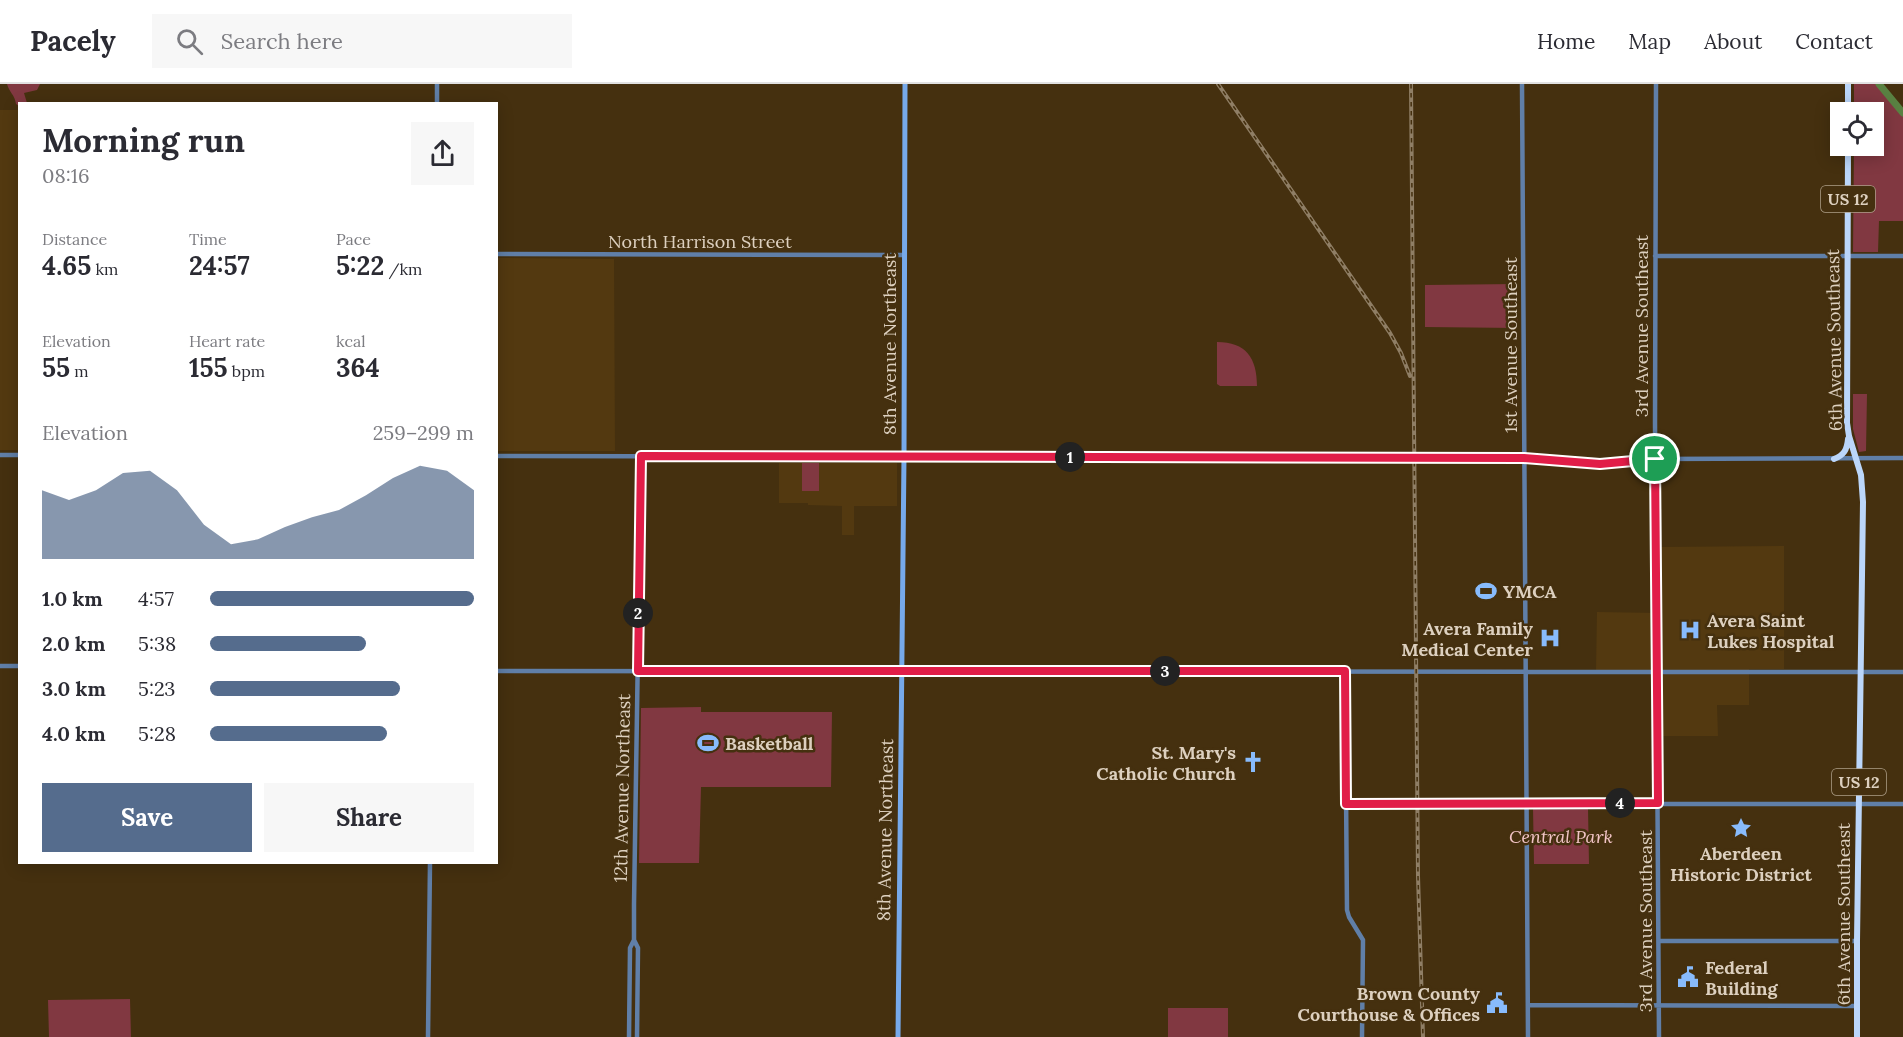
<!DOCTYPE html>
<meta charset="utf-8">
<style>
body{margin:0;font-family:Lora,serif;background:#f7f7f7;color:#2b2b33;height:100vh;display:flex;flex-direction:column;font-size:22px;white-space:nowrap}
*{box-sizing:border-box;margin:0}
p{font-size:20px;color:#7c7c81}
.icon{flex:none;width:33px;height:33px;fill:none;stroke:currentColor;stroke-width:2;stroke-linecap:round;stroke-linejoin:round}
.map{position:relative;flex:1;overflow:hidden}
.panel{position:absolute;left:18px;top:18px;width:480px;height:762px;display:flex;flex-direction:column;background:#fff;border-radius:0px;box-shadow:0 3px 15px #0003}
.panel>*{flex:none}
.fabs{position:absolute;left:1830px;top:18px;display:grid;gap:12px}
.fabs a{display:grid;place-items:center;width:54px;height:54px;border-radius:0px;background:#fff;box-shadow:0 3px 15px #0003;font-size:30px}
.pin{position:absolute;display:grid;place-items:center;width:51px;height:51px;color:#fff;margin:-26px;border:3px solid #fff;border-radius:50%;box-shadow:0 2px 6px #0007}
.km{position:absolute;width:30px;height:30px;margin:-15px;border-radius:50%;background:#222;color:#fff;font-size:16px;line-height:30px;text-align:center}
.round{display:grid;place-items:center;flex:none;width:63px;height:63px;border-radius:0px;background:#f7f7f7}
.head{display:flex;align-items:center;justify-content:space-between;height:102px;padding:0 24px}
h1{font-size:33px;font-weight:700;line-height:45px}
.metrics{display:grid;grid-template-columns:repeat(3,1fr);gap:9px;height:102px;padding:6px 24px}
.metrics div{display:grid;align-content:center}
.metrics b{font-size:26px;font-weight:700}
.metrics small{font-size:16px;font-weight:400}
.metrics p{font-size:16px}
.chart{height:168px;padding:12px 24px}
.chart p{display:flex;justify-content:space-between}
.chart svg{width:100%;height:108px;margin-top:6px;fill:#556c8d;opacity:.7}
.button{display:flex;gap:12px;margin-top:auto;padding:12px 24px}
.button a{flex:1;height:69px;border-radius:0px;background:#556c8d;color:#fff;font-size:24px;font-weight:700;line-height:69px;text-align:center}
.button a+a{background:#f7f7f7;color:#2b2b33}
ul{padding:0 24px;list-style:none;font-size:20px}
li{display:grid;grid-template-columns:96px 72px 1fr;align-items:center;height:45px}
li i{height:15px;border-radius:8px;background:#556c8d}
header{display:flex;align-items:center;gap:36px;box-sizing:border-box;height:84px;padding:0 30px;background:#fff;border-bottom:2px solid #e1e1e2}
header strong{font-size:28px}
nav{display:flex;gap:33px;margin-inline-start:auto;font-size:21px}
.search{width:420px;height:54px;background:#f7f7f7;display:flex;align-items:center;gap:15px;box-sizing:border-box;padding:0 21px;border-radius:0px;color:#7c7c81;font-size:22px}
.map>svg:first-child{display:block}
</style>
<header>
<strong>Pacely</strong>
<div class="search"><svg class="icon" aria-label="search" viewBox="0 0 24 24"><circle cx="10" cy="10" r="6"/><path d="M15 15l6 6"/></svg>Search here</div>
<nav><a>Home</a><a>Map</a><a>About</a><a>Contact</a></nav>
</header>
<div class="map">
<svg width="1903" height="953" viewBox="0 0 1903 953">
<rect width="100%" height="100%" fill="#45300f"/>
<path fill="#533910" d="M 0,26 L 19,26 L 19,366 L 0,366 Z
M 497,174 L 614,175 L 615,367 L 497,367 Z
M 779,379 L 897,379 L 897,422 L 854,422 L 854,451 L 842,451 L 842,422 L 808,421 L 808,419 L 779,419 Z
M 1784,462 L 1784,585 L 1749,585 L 1749,621 L 1717,621 L 1718,652 L 1660,652 L 1659,589 L 1596,586 L 1597,528 L 1659,529 L 1660,463 Z"/>
<path fill="#813841" d="M 7,0 L 40,0 L 37,6 L 24,9 L 27,19 L 20,20 L 19,22 L 16,20 C 15,11 9,8 7,0 Z
M 1854,0 L 1879,0 L 1903,29 L 1903,137 L 1879,137 L 1878,168 L 1853,168 L 1854,62 L 1874,62 L 1874,28 L 1854,28 Z
M 1516,200 L 1518,244 L 1425,243 L 1425,201 Z
M 1217,258 C 1246,258 1257,274 1257,302 L 1220,302 L 1217,300 Z
M 1853,310 L 1867,310 L 1866,367 L 1859,368 L 1853,345 Z
M 802,379 L 819,379 L 819,407 L 802,407 Z
M 701,623 L 701,628 L 832,628 L 831,703 L 701,703 L 699,779 L 639,779 L 641,624 Z
M 1533,724 L 1588,724 L 1589,780 L 1534,780 Z
M 130,915 L 131,953 L 49,953 L 48,916 Z
M 1168,924 L 1228,924 L 1228,953 L 1168,953 Z"/>
<g fill="none" stroke-linecap="round" stroke-linejoin="round">
<path stroke="#598142" stroke-width="7" d="M 1879,0 L 1903,29"/>
<path stroke="#607fa8" stroke-width="4.5" d="M 1522,0 L 1528,953
M 1656,0 L 1655,339 L 1659,953
M 437,20 L 437,0
M 496,170 L 904,171
M 1655,172 L 1903,172
M 0,371 L 20,371
M 496,372 L 1524,374 L 1600,380 L 1655,375 L 1903,374
M 1637,378 L 1650,385 L 1654,390
M 1656,393 L 1662,384 L 1672,375
M 0,582 L 20,582
M 496,587 L 1903,588
M 1345,587 L 1347,826 L 1349,833 L 1363,856 L 1362,953
M 1346,720 L 1903,720
M 1659,857 L 1857,857
M 1528,921 L 1857,922
M 428,953 L 430,778
M 629,953 L 630,864 L 634,856
M 637,953 L 638,864 L 634,856 L 634,820 L 641,372"/>
<path stroke="#76a9ea" stroke-width="5" d="M 898,953 L 904,373 L 905,0"/>
<path stroke="#bbd6fa" stroke-width="6" d="M 1848,0 L 1848,28
M 1848,62 L 1847,339 L 1849,352 L 1861,391 L 1863,418 L 1857,857 L 1857,953
M 1834,375 C 1844,371 1847,366 1848,355"/>
<defs>
<path id="rail" d="M 1218,0 L 1390,249 L 1401,269 L 1410,292
M 1411,0 L 1418,792 L 1423,953"/>
</defs>
<use href="#rail" stroke="#8f7e65" stroke-width="4"/>
<use href="#rail" stroke="#45300f" stroke-width="1.5" stroke-dasharray="4.5" stroke-linecap="butt"/>
</g>
<g fill="none" stroke-linecap="round" stroke-linejoin="round">
<defs>
<path id="route" d="M 641,372 L 1524,374 L 1600,380 L 1655,375 L 1658,719 L 1346,720 L 1345,587 L 638,587 Z"/>
</defs>
<use href="#route" stroke="#fff" stroke-width="12"/>
<use href="#route" stroke="#e11d48" stroke-width="8"/>
</g>
<defs>
<symbol id="stadium-bare" viewBox="-9 -9 18 18"><path d="M0-5a6.5 5 0 1 0 0 10a6.5 5 0 1 0 0-10ZM-3.5-1.8h7v3.6h-7Z" fill="#88bbfc" stroke="#45300f" stroke-width="2.5" paint-order="stroke"/></symbol>
<symbol id="hospital-bare" viewBox="-9 -9 18 18"><path d="M-5-5h3v3.5h4V-5h3V5h-3V1.5h-4V5h-3Z" fill="#88bbfc" stroke="#45300f" stroke-width="2.5" paint-order="stroke"/></symbol>
<symbol id="church-bare" viewBox="-9 -9 18 18"><path d="M-1.2-6h2.4v3.5h3.3v2.4h-3.3V6h-2.4V-.1h-3.3v-2.4h3.3Z" fill="#88bbfc" stroke="#45300f" stroke-width="2.5" paint-order="stroke"/></symbol>
<symbol id="sight-bare" viewBox="-9 -9 18 18"><path d="M0-6L1.8-2.2L6-1.7L2.9 1.2L3.7 5.4L0 3.3L-3.7 5.4L-2.9 1.2L-6-1.7L-1.8-2.2Z" fill="#88bbfc" stroke="#45300f" stroke-width="2.5" paint-order="stroke"/></symbol>
<symbol id="civic-bare" viewBox="-9 -9 18 18"><path d="M-.6-6.5H3V-4.5H.6V-3L4-1V1h2V6H-6V1h2V-1L-.6-3ZM-1.2 2.5V6h2.4V2.5Z" fill="#88bbfc" stroke="#45300f" stroke-width="2.5" paint-order="stroke"/></symbol>
</defs>
<g fill-rule="evenodd">
<use href="#stadium-bare" x="1471" y="492" width="30" height="30"/>
<use href="#hospital-bare" x="1675" y="531" width="30" height="30"/>
<use href="#hospital-bare" x="1535" y="539" width="30" height="30"/>
<use href="#stadium-bare" x="693" y="644" width="30" height="30"/>
<use href="#church-bare" x="1238" y="663" width="30" height="30"/>
<use href="#sight-bare" x="1726" y="729" width="30" height="30"/>
<use href="#civic-bare" x="1673" y="878" width="30" height="30"/>
<use href="#civic-bare" x="1482" y="904" width="30" height="30"/>
</g>
<g text-anchor="middle" dominant-baseline="central" stroke-width="5" stroke-linejoin="round" paint-order="stroke">
<g fill="#45300f" stroke="#afa08a" stroke-width="1.5">
<rect x="1821" y="102" width="54" height="26" rx="4.5"/>
<rect x="1832" y="685" width="54" height="26" rx="4.5"/>
</g>
<g font-size="16" font-weight="bold" fill="#ddd0bf">
<text x="1848" y="115">US 12</text>
<text x="1859" y="698">US 12</text>
</g>
<g font-size="18" fill="#ddd0bf" stroke="#45300f">
<text x="700" y="157">North Harrison Street</text>
<text transform="translate(1641 242) rotate(-90)">3rd Avenue Southeast</text>
<text transform="translate(1834 256) rotate(-91)">6th Avenue Southeast</text>
<text transform="translate(889 260) rotate(-90)">8th Avenue Northeast</text>
<text transform="translate(1510 261) rotate(-90)">1st Avenue Southeast</text>
<text transform="translate(622 704) rotate(-89)">12th Avenue Northeast</text>
<text transform="translate(885 746) rotate(-89)">8th Avenue Northeast</text>
<text transform="translate(1843 830) rotate(-90)">6th Avenue Southeast</text>
<text transform="translate(1645 837) rotate(-90)">3rd Avenue Southeast</text>
</g>
<g font-size="18" font-weight="bold" fill="#ddd0bf" stroke="#45300f" text-anchor="start">
<text x="1503" y="507">YMCA</text>
<text x="1707" y="536">Avera Saint<tspan x="1707" dy="21">Lukes Hospital</tspan></text>
<text x="1533" y="544" text-anchor="end">Avera Family<tspan x="1533" dy="21">Medical Center</tspan></text>
<text x="725" y="659">Basketball</text>
<text x="1236" y="668" text-anchor="end">St. Mary's<tspan x="1236" dy="21">Catholic Church</tspan></text>
<text x="1741" y="769" text-anchor="middle">Aberdeen<tspan x="1741" dy="21">Historic District</tspan></text>
<text x="1705" y="883">Federal<tspan x="1705" dy="21">Building</tspan></text>
<text x="1480" y="909" text-anchor="end">Brown County<tspan x="1480" dy="21">Courthouse &amp; Offices</tspan></text>
</g>
<g font-size="18" font-style="italic" fill="#f2c4c6" stroke="#45300f">
<text x="1561" y="752">Central Park</text>
</g>
</g>
</svg>
<div class="fabs">
<a><svg class="icon" aria-label="locate" viewBox="0 0 24 24"><circle cx="12" cy="12" r="6"/><path d="M12 2v4M12 18v4M2 12h4M18 12h4"/></svg></a>
</div>
<div class="pin" style="left:1655px;top:375px;background:#1e9e55"><svg class="icon" aria-label="arrive" viewBox="0 0 24 24"><path d="M6 21V4h12l-3 4 3 4H6"/></svg></div>
<b class="km" style="left:1070px;top:373px">1</b>
<b class="km" style="left:638px;top:529px">2</b>
<b class="km" style="left:1165px;top:587px">3</b>
<b class="km" style="left:1620px;top:719px">4</b>
<section class="panel">
<div class="head"><div><h1>Morning run</h1><p>08:16</p></div><a class="round"><svg class="icon" aria-label="share" viewBox="0 0 24 24"><path d="M12 15V3M7 8l5-5 5 5M5 13v7h14v-7"/></svg></a></div>
<div class="metrics">
<div><p>Distance</p><b>4.65<small> km</small></b></div>
<div><p>Time</p><b>24:57</b></div>
<div><p>Pace</p><b>5:22<small> /km</small></b></div>
</div>
<div class="metrics">
<div><p>Elevation</p><b>55<small> m</small></b></div>
<div><p>Heart rate</p><b>155<small> bpm</small></b></div>
<div><p>kcal</p><b>364</b></div>
</div>
<div class="chart"><p><span>Elevation</span>259–299 m</p>
<svg viewBox="0 0 160 44" preserveAspectRatio="none"><path d="M0 44V16L10 20L20 16L30 9L40 8L50 16L60 30L70 38L80 36L90 31L100 27L110 24L120 18L130 11L140 6L150 8L160 16V44z"/></svg>
</div>
<ul>
<li><b>1.0 km</b>4:57<i style="width:100%"></i></li>
<li><b>2.0 km</b>5:38<i style="width:59%"></i></li>
<li><b>3.0 km</b>5:23<i style="width:72%"></i></li>
<li><b>4.0 km</b>5:28<i style="width:67%"></i></li>
</ul>
<div class="button"><a>Save</a><a>Share</a></div>
</section>
</div>
